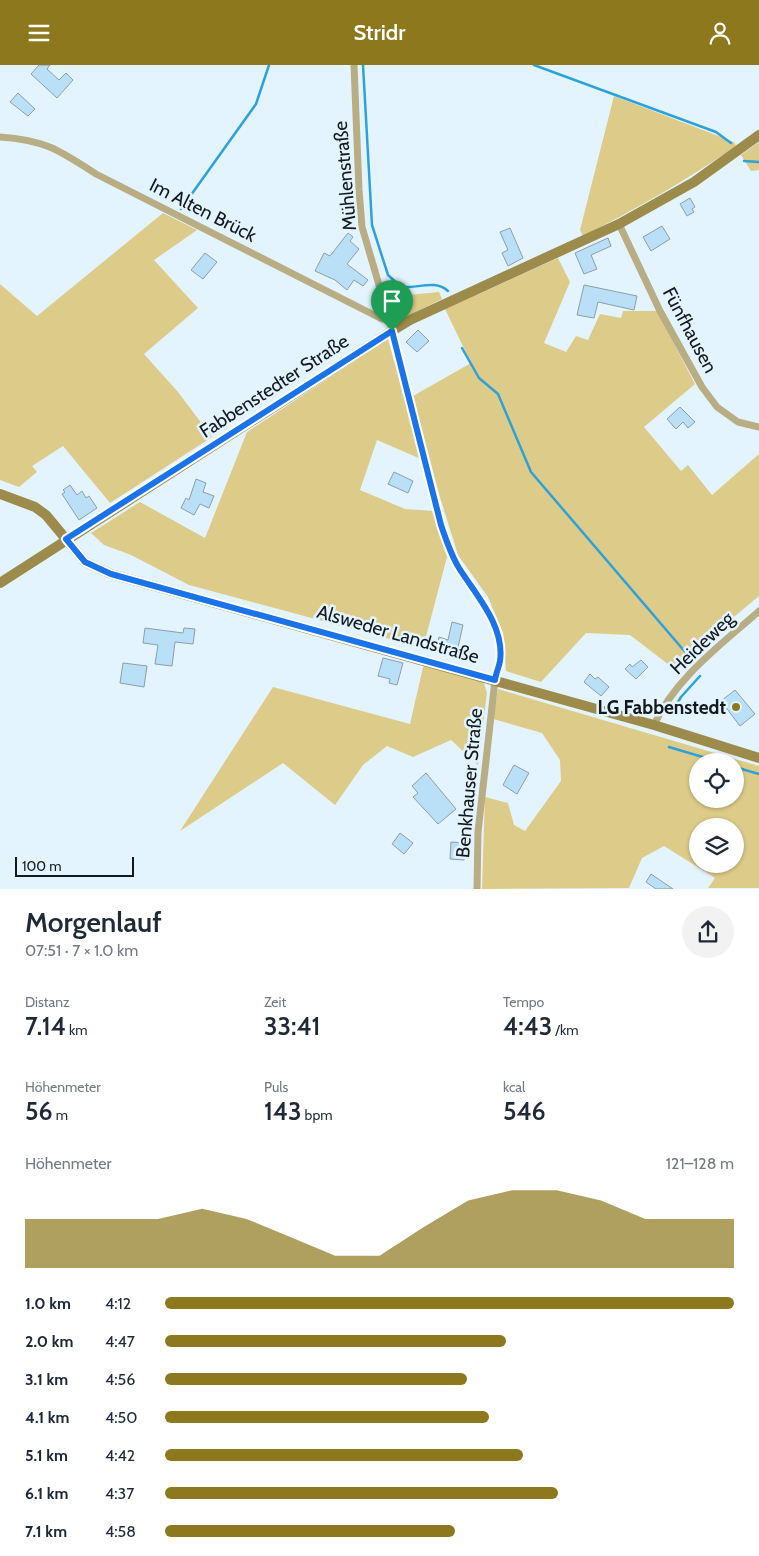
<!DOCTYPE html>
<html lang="de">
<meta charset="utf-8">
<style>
body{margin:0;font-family:Cabin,sans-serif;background:#f2f2f3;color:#1f2937;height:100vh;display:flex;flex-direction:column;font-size:19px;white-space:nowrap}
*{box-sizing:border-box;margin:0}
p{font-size:16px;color:#747a83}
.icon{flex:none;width:28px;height:28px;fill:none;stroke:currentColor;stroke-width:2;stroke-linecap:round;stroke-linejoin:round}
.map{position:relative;height:824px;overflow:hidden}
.drawer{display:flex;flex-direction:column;background:#fff;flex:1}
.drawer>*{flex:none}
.controls{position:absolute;left:689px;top:688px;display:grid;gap:10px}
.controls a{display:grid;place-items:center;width:55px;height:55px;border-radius:50%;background:#fff;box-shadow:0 1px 4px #0004;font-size:25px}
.scale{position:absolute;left:15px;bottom:12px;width:119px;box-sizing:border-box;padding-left:5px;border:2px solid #13191d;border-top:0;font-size:14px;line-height:18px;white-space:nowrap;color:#13191d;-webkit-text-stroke:4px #e3f4ff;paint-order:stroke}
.pin{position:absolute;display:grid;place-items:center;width:42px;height:42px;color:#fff;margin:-51px -21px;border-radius:50% 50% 50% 0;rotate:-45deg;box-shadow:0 0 5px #0007}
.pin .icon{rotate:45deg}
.round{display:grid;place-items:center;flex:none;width:52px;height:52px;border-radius:26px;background:#f2f2f3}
.headline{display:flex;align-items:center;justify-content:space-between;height:85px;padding:0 25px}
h1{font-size:28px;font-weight:600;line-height:38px}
.figures{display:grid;grid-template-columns:repeat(3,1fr);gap:8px;height:85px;padding:5px 25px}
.figures div{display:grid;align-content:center}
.figures b{font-size:25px;font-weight:600}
.figures small{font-size:14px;font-weight:400}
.figures p{font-size:14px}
.chart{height:140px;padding:10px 25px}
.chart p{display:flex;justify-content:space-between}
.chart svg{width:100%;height:90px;margin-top:5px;fill:#8e781d;opacity:.7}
ul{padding:0 25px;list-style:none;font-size:16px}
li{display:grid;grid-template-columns:80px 60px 1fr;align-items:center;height:38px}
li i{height:12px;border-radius:6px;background:#8e781d}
header{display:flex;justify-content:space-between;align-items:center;height:65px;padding:0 25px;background:#8e781d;color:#fff;font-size:22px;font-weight:600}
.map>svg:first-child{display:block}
</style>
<header><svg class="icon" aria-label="menu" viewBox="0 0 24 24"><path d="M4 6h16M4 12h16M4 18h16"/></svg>Stridr<svg class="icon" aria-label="person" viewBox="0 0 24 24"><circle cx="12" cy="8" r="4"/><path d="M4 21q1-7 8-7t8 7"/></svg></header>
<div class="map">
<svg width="759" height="824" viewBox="0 0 759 824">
<rect width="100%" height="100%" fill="#e3f4ff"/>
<path fill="#ddcb89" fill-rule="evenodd" d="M 614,31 L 734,77 L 736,81 C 687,115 636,144 583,171 L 580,165 Z
M 759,77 L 759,105 L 751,106 L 741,90 Z
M 163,148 L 197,165 L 154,195 L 198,243 L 144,289 L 178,327 L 212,372 L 110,438 L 63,381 L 32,401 L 37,407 L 19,422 L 0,415 L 0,219 L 37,251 Z
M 558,193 L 570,217 L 544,278 L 566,287 L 576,271 L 588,275 L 600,249 L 621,253 L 623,246 L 657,246 L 695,319 L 644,362 L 681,406 L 688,400 L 712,430 L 759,389 L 759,531 L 673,603 L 630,570 L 586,568 L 541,617 L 506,606 L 503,568 L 488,532 L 458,490 L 439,429 L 413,331 L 471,298 L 445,244 Z
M 439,227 L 442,234 L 402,254 L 393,248 L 388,232 Z
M 388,274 L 421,394 L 377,375 L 360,425 L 405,444 L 433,446 L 447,492 L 423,583 L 189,520 L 131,490 L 104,480 L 91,468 L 140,437 L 205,473 L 247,367 Z
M 424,598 L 483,615 L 487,628 L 478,700 L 451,675 L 413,692 L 387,681 L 363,700 L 335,740 L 283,698 L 180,766 L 273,622 L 410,659 Z
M 498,624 L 759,701 L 759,823 L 708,823 L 715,813 L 664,781 L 642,793 L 629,823 L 482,824 L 485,732 L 508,738 L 514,760 L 525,766 L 561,716 L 560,695 L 542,668 L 493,654 ZM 698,696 L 735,696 L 735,734 L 698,734 ZM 698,761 L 735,761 L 735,799 L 698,799 Z"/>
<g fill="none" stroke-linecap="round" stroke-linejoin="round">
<path stroke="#2da1d9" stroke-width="2.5" d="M 363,0 L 372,160 L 388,210 L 401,222 C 417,224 435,214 448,226
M 534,0 L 716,67 L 731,78
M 744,96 L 759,97
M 181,144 L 256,39 L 269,0
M 462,283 L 479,313 L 498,329 L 531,407 L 692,595
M 672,647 L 681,632 L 700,611
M 669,682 L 716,696
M 735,702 L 759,709"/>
</g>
<path fill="#b9e0f7" stroke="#8e9ea8" d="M 39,0 L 50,0 L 47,4 L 59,15 L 66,8 L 73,15 L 57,33 L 31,9 Z
M 18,28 L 35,44 L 28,51 L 10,37 Z
M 690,133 L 695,142 L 692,144 L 694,147 L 687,151 L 680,139 Z
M 662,161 L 670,174 L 651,186 L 643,172 Z
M 510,163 L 523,193 L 508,201 L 502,188 L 508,185 L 500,167 Z
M 348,168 L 353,172 L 350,176 L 359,184 L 347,199 L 368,215 L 363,221 L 354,215 L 347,225 L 335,215 L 315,206 L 324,188 L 330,191 Z
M 608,173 L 611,181 L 591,190 L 597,204 L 584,209 L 575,188 Z
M 205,188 L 217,197 L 203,214 L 191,205 Z
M 584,220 L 637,231 L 634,245 L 598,237 L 594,253 L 577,250 Z
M 418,265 L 429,276 L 417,287 L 406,277 Z
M 680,342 L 695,357 L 688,363 L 683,357 L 676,364 L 667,354 Z
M 394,407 L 413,416 L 408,428 L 388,419 Z
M 196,414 L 206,418 L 203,427 L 214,431 L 209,443 L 200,439 L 194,450 L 181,443 L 186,433 L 189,435 Z
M 70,420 L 77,430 L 82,426 L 86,433 L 89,431 L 97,443 L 79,455 L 62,429 L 65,427 L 63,425 Z
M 452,557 L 463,560 L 456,591 L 436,586 L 439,572 L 448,575 Z
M 145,563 L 183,568 L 184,563 L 195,564 L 193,579 L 175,577 L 172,601 L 155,599 L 158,580 L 143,578 Z
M 383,593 L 403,598 L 397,620 L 389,618 L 390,614 L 378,611 Z
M 641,595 L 648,602 L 636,614 L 625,604 L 630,599 L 632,602 Z
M 123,598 L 147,601 L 144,622 L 120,618 Z
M 590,609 L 595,614 L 598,612 L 609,622 L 601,631 L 584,617 Z
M 735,625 L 755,649 L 740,661 L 721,636 Z
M 514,700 L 529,708 L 517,729 L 503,720 Z
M 426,708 L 456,744 L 438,759 L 413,732 L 418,728 L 412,721 Z
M 400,768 L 413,778 L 404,789 L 392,779 Z
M 451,777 L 465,778 L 464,795 L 450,794 Z
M 651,809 L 673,824 L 656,824 L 646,817 Z"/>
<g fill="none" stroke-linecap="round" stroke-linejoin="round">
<path stroke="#b8ad83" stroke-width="7" d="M 354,0 L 359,125 L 362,162 L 389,254 L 441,460 C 446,475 451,490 459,503 C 476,530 505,561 500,596 C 499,602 496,608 495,615 L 478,767 L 477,824
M 0,72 C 45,75 59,85 96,109 L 382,254 L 389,254
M 619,159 L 660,246 L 702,322 L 717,342 L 738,357 L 759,362
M 654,660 C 675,613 722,579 759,546"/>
<path stroke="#9c8b4a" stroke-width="10" d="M 0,429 L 35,442 L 46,450 L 85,497 L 111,509 L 654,660 L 759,693
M 0,518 L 392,266 L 410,255 L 619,159 L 694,117 L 759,70"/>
</g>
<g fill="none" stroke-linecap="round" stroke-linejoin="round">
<defs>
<path id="route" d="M 392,266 L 441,460 C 446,475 451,490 459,503 C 476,530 505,561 500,596 C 499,602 496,608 495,615 L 111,509 L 85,497 L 66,474 Z"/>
</defs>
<use href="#route" stroke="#fff" stroke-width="10"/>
<use href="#route" stroke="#1a73e8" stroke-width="6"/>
</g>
<circle fill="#8e781d" stroke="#e3f4ff" stroke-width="2" cx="736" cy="642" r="5"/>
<g text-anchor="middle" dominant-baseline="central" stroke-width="5" stroke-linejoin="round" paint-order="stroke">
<g font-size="19" fill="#13191d" stroke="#e3f4ff">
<text transform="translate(345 111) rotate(-95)">Mühlenstraße</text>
<text transform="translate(203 145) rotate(27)">Im Alten Brück</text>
<text transform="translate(690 265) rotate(62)">Fünfhausen</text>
<text transform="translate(274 321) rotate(-33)">Fabbenstedter Straße</text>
<text transform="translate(398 569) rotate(16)">Alsweder Landstraße</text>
<text transform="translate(702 578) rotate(-44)">Heideweg</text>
<text transform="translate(469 718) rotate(-85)">Benkhauser Straße</text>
</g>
<g font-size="19" font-weight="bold" fill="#13191d" stroke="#e3f4ff" text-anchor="end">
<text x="726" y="642">LG Fabbenstedt</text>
</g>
</g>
</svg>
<div class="controls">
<a><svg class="icon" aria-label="locate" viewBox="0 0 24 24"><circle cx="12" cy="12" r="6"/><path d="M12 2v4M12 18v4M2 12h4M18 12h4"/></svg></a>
<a><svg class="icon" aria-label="layers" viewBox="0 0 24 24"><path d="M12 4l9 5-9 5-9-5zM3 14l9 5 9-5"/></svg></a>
</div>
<div class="scale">100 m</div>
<div class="pin" style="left:392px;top:266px;background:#1e9e55"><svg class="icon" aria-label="arrive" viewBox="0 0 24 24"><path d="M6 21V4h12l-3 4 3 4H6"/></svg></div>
</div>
<section class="drawer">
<div class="headline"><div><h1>Morgenlauf</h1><p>07:51 · 7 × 1.0 km</p></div><a class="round"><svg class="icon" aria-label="share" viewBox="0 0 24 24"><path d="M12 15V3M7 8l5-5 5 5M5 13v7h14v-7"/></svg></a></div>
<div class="figures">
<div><p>Distanz</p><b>7.14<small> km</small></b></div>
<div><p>Zeit</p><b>33:41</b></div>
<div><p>Tempo</p><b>4:43<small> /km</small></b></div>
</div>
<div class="figures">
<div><p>Höhenmeter</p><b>56<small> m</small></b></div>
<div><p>Puls</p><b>143<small> bpm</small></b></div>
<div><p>kcal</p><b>546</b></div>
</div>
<div class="chart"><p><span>Höhenmeter</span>121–128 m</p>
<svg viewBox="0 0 160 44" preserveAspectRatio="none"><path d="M0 44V20L10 20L20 20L30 20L40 15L50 20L60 29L70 38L80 38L90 24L100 11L110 6L120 6L130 11L140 20L150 20L160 20V44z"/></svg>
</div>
<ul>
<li><b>1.0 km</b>4:12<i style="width:100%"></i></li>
<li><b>2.0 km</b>4:47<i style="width:60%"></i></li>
<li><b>3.1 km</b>4:56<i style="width:53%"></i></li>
<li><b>4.1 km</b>4:50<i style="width:57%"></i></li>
<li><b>5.1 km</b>4:42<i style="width:63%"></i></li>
<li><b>6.1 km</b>4:37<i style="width:69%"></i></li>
<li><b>7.1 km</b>4:58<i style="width:51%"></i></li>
</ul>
</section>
